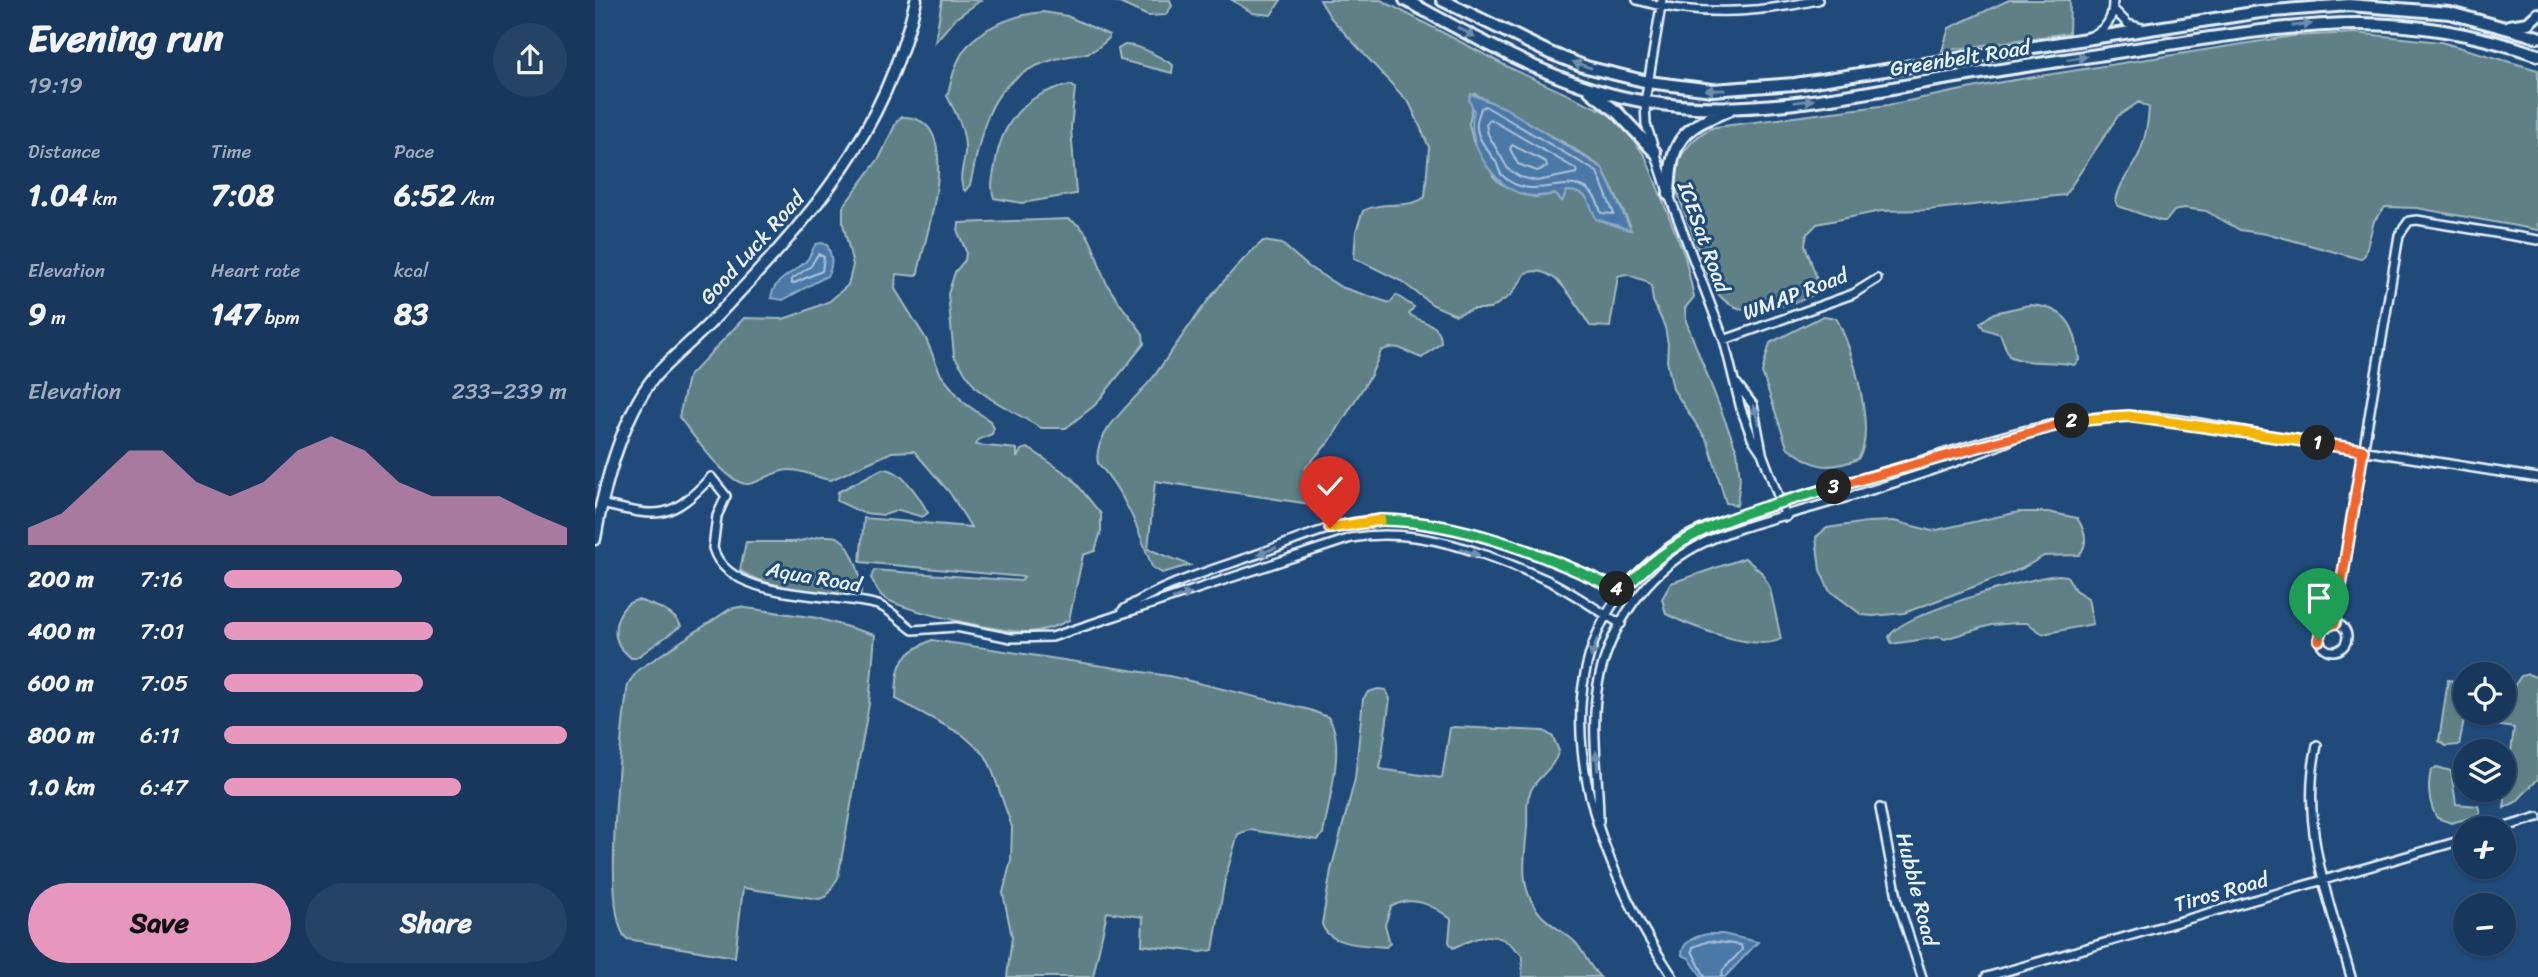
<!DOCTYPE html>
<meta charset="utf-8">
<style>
body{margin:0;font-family:Sriracha,sans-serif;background:#244365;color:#f1f3f6;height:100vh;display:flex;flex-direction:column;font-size:26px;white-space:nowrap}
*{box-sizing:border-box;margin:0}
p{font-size:23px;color:#9eacbb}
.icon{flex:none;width:38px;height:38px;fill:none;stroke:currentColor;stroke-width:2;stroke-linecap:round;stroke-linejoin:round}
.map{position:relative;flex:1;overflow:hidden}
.sheet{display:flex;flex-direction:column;background:#17385c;width:595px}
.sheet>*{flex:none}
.buttons{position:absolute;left:1858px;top:662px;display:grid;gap:14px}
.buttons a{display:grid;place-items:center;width:63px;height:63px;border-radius:50%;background:#17385c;box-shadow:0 2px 5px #0004,0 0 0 2px #365272;font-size:35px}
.pin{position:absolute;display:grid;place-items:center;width:60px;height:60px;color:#fff;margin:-72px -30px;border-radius:50% 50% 50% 0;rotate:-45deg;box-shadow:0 0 7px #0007}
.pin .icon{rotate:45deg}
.km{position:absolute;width:35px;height:35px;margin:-18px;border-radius:50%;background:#222;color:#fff;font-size:19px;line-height:35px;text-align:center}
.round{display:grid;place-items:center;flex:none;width:74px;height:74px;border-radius:37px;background:#244365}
.headline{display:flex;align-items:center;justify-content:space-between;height:119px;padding:0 28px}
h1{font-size:38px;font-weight:700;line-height:52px}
.stats{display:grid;grid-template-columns:repeat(3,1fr);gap:10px;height:119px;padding:7px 28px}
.stats div{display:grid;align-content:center}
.stats b{font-size:30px;font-weight:700}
.stats small{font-size:19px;font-weight:400}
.stats p{font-size:19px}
.chart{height:196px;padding:14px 28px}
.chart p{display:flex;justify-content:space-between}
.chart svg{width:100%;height:126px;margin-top:7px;fill:#e797bd;opacity:.7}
.action{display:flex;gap:14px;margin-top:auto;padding:14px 28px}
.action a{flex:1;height:80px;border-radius:42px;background:#e797bd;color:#111;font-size:28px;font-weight:700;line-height:80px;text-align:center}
.action a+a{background:#244365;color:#f1f3f6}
ul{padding:0 28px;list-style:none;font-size:23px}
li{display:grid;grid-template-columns:112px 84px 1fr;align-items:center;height:52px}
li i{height:18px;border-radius:9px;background:#e797bd}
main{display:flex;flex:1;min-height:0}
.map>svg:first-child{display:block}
</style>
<main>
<section class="sheet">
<div class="headline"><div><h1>Evening run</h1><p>19:19</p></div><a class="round"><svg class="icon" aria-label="share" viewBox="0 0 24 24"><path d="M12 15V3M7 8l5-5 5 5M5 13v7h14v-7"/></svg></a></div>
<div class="stats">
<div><p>Distance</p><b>1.04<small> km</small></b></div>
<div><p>Time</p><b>7:08</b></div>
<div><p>Pace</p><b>6:52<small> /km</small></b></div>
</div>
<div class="stats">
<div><p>Elevation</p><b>9<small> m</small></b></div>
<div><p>Heart rate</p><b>147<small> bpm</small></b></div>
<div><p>kcal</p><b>83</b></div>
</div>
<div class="chart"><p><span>Elevation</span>233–239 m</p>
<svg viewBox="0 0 160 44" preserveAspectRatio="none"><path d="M0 44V38L10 33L20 22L30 11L40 11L50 22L60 27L70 22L80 11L90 6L100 11L110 22L120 27L130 27L140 27L150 33L160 38V44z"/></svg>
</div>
<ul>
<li><b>200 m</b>7:16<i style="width:52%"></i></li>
<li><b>400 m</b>7:01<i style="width:61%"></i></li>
<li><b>600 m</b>7:05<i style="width:58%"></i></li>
<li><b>800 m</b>6:11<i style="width:100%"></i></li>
<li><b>1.0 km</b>6:47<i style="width:69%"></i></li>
</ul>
<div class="action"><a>Save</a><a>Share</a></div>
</section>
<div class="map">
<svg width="1943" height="977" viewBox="0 0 1943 977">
<rect width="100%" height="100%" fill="#1f4a7a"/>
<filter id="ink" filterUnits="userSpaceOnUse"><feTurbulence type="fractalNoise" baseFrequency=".0143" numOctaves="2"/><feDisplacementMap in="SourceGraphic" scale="14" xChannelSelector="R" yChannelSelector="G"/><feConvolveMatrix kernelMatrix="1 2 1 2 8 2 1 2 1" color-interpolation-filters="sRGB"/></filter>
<g filter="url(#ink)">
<path fill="#5f8186" stroke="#a4b9bf" stroke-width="2" fill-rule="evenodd" d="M 347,0 L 386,0 L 360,19 L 340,42 Z
M 518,0 L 575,0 L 577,6 L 570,15 L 553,16 Z
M 637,0 L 686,0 L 676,15 L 658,13 Z
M 725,0 L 786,0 L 915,68 L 1015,114 L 1031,129 L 1051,158 L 1090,257 L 1099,297 L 1090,308 L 1091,321 L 1142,451 L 1145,479 L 1142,505 L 1131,503 L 1113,442 L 1078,389 L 1072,361 L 1073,344 L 1070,327 L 1058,301 L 1056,286 L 1051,281 L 1031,274 L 1023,276 L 1015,327 L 995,326 C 982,306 961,262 931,273 L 916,295 L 895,309 L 878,309 L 861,315 L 838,305 L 806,281 L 759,258 L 761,231 L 768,211 C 787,200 813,210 830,197 L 834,147 L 815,104 L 735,17 ZM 880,94 L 975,146 L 1007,168 L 1035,225 L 1034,230 L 1001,219 C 997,201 992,191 972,191 L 967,201 L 960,194 L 941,197 L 928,195 L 905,183 L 898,176 L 895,166 L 878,141 L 874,124 Z
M 1414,0 L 1475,0 L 1474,33 L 1347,51 L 1354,28 Z
M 448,12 L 472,16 L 514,35 L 514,38 C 491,60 489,51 461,59 C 392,78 389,124 375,185 L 370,191 C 362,181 369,165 370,153 C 371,131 362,115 352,96 C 356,84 358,70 364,59 C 378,29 418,15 448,12 Z
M 1760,33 L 1846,42 L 1943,70 L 1943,230 L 1822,208 L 1790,207 L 1779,221 L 1770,255 L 1765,259 L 1678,235 L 1645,230 L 1611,211 L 1589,208 L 1579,211 L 1571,221 L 1566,221 L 1523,206 L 1521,201 C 1524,182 1538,169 1545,152 C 1550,139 1553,122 1554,108 L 1544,102 L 1523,116 L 1470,195 L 1332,210 L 1286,211 L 1222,224 L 1212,234 L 1210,245 L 1222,279 L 1218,295 C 1206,302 1191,305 1177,308 C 1117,322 1111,270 1095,226 C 1089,210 1077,186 1081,169 C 1085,152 1103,132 1120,127 L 1293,105 L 1407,82 L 1698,36 Z
M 530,45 C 548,46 563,56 578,65 L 577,73 L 525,60 L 523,49 Z
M 476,85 L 480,88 L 476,128 L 481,194 L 427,203 L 399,198 C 395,187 398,177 400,166 C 406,122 431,92 476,85 Z
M 307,117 C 374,116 329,238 323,273 L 320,276 L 301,274 L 300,289 L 331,339 L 346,375 L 368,402 L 395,421 L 399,428 L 397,434 L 383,440 L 381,445 L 422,449 L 422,458 L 426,450 L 432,448 L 438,451 L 476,477 L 506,514 L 506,531 L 500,551 L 488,555 L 474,620 C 461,627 447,631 433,632 C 410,633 302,610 287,596 C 282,592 280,584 276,578 L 279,570 L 426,581 L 429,577 L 265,562 L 269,518 L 376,527 L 355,493 L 319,451 L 297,452 L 236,480 C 221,478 210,470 194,470 C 178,470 169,482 153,484 C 133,486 96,432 84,417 L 93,377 L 149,318 L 188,319 L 206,313 L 235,301 L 253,285 L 258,265 L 248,224 L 248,207 L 285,157 L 302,121 Z
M 473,219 C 500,230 500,261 512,284 C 522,302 536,317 548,334 L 549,344 L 500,405 L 471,428 L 446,428 L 396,399 L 381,388 L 359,356 L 353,294 L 360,272 L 370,260 L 371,251 L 363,232 L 364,223 Z
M 668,241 L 687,244 L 714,267 L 746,287 L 795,303 L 801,295 L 819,307 L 814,314 C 828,324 846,322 846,343 L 827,358 C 810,353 805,342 786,351 L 776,375 L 735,441 L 711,467 L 709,481 L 715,504 L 560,481 L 553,549 L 595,565 L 567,573 L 557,567 C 543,528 531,495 503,463 C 496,433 544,397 560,375 C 593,328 625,278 668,241 Z
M 1434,305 C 1471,307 1481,325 1484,360 L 1479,365 C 1459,360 1432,365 1414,356 L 1405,334 L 1389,329 L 1385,323 L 1399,313 Z
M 1228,316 L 1241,318 C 1257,345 1282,432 1263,459 C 1232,471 1220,468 1192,447 L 1167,372 L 1175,343 Z
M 287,469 C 306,467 325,498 333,513 L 327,517 L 304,510 L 289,515 L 268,513 L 242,501 L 243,492 Z
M 1424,512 L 1453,512 L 1482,518 C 1490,530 1494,544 1484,555 L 1449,556 L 1426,569 L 1309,613 L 1278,616 L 1267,615 L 1234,590 L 1225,570 L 1221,537 L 1232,528 L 1272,522 L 1299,521 L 1337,531 Z
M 227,536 C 233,536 240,535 244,538 C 257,546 270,583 265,596 C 245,600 159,584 145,570 L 151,542 L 200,542 Z
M 1150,558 L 1167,573 L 1175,588 L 1186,639 C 1162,653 1095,626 1071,614 L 1067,599 L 1076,583 Z
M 1464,575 L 1472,576 L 1480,590 L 1493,598 L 1498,624 L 1448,634 L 1432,623 L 1422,623 L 1396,625 L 1350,639 L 1344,637 L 1297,644 L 1294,637 C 1305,614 1436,577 1464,575 Z
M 43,600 C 58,605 79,611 86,626 L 41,658 L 36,658 C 32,654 27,650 24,645 C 15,628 25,603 43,600 Z
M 144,607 L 222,618 L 280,635 L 274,704 L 243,878 L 231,897 L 224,899 L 148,888 L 140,957 L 32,939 C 5,917 27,725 33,684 L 43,670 L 135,609 Z
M 337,640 L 574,676 L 715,710 L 733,717 C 752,741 733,805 728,834 L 723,840 L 655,830 L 643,834 L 630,879 L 618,950 L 606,952 L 547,945 L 548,917 L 512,912 L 498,977 L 412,977 L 417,937 L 408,893 L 416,860 L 417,827 L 396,767 L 390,755 L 368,735 L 301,699 C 302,664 304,655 337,640 Z
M 1933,674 L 1943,678 L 1943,779 L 1921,802 L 1909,808 L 1919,728 L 1869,720 L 1864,745 L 1851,746 L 1844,741 L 1853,680 L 1871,682 L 1871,712 L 1909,712 L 1909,688 L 1917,689 L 1926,676 Z
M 783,689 L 791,690 L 795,699 L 785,769 L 847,778 L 855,728 L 859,727 L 949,731 L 958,737 L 964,751 C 957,771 944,775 936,790 C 930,803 933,814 932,827 C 930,857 922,889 946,915 C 956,926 970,932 980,942 C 990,953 994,967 1005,977 L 927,977 L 928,957 C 905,928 889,934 858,948 L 854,942 L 856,919 C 838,905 817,894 796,907 L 790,925 L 795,943 L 791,947 C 771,945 733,946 727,924 L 736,870 L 760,779 L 768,699 L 773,692 Z
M 1842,767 L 1856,771 L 1861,804 L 1883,806 L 1885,812 L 1883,816 L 1856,823 L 1842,818 C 1834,805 1832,785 1836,771 Z"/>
<path fill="#4c79a7" stroke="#8aa9c7" stroke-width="2" d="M 876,94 L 910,108 L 1007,168 L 1036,230 L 1001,219 C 993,202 995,192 972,191 L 967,201 L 960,194 C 948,195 939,198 927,194 C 898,186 869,140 879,111 L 874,99 Z
M 227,243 L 232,245 C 237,255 239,266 232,276 L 188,300 L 176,298 C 178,278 201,273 212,260 C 216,255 217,249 221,244 Z
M 1113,934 L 1128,934 L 1163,942 L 1130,977 L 1107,977 L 1094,958 L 1087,955 C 1087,941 1101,936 1113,934 Z"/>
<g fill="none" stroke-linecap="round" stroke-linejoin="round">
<path stroke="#aac1d8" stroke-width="2" d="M 890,106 L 1002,172 L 1019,214 L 1006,213 C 992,155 942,210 908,176 C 903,172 904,167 901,162 C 893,150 880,137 882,123 C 882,118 885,113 886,108 Z
M 895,119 L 981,169 L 982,173 L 942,181 L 925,177 L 913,169 L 893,134 L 891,124 Z
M 917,145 L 951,162 L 952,167 L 942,171 L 923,164 L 915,149 Z
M 223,254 L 229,257 L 227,271 L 197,284 L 197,279 L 216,266 Z
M 1110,977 L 1097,951 L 1098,947 L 1114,941 L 1146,945 L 1147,950 L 1128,970 L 1126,977"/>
<defs>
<path id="street" d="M 1042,0 C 1099,17 1165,13 1223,0
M 1067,0 L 1050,102 L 1051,124 L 1074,195 L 1129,340 L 1146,409 L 1157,438 L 1167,453 L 1191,517
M 1518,9 L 1533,24 L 1547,28
M 1496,36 C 1513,28 1518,19 1518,0
M 1129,340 L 1258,294 L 1282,279
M 1142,384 L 1158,405 L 1167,452
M 6,504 C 63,517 74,522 116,477 L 131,496 L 122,516 L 118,548 C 133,602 239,592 283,605 C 295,609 308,623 318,630 L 361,627 L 416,638 L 457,637 L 756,538 C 822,526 892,553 952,580 C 978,592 1001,610 1026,624
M 528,610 C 568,584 614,571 660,555 C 700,541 739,522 782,520 C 844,516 988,564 1039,600
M 1740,623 L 1804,235 L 1814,221 L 1822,220 L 1943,240
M1724 637a14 14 0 1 1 28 0a14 14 0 1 1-28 0Z
M 1722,745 C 1704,826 1734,900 1756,977
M 1285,808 L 1303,902 L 1327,977
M 1004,821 C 1004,776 995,729 1003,684 C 1014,627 1051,573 1102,546 C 1142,525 1191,516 1233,503 C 1295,485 1355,466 1414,441
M 1907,828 L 1943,817
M 1078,977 C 991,849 921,645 1083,541 C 1105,528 1129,521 1153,513 C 1197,499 1241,486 1286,473 C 1357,452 1453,417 1527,416 C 1577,415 1628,428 1677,436 C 1766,450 1854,464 1943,478
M 1391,977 L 1871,839"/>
<path id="secondary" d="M 0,539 C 8,489 27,416 60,376 C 77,357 99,340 117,321 C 212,221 289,139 321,0"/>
<path id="primary" d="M 810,0 C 887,41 965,88 1052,102 C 1142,117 1237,99 1325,83 C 1408,69 1491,57 1574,44 C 1715,23 1803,8 1943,55
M 847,0 L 955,53 L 991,67 L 1053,82 L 1117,90 L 1200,84 L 1665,12 L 1754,5 L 1855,13 L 1943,37
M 1914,26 L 1933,23 L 1943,14
M 995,91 L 1022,112 L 1060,152
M 1074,195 C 1076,142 1084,129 1134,110"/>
</defs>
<use href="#street" stroke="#e8f1f8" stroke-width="12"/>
<use href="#secondary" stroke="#e8f1f8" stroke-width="15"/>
<use href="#primary" stroke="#e8f1f8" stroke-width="16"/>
<use href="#street" stroke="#1f4a7a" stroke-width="7"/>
<use href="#secondary" stroke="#1f4a7a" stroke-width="10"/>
<use href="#primary" stroke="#1f4a7a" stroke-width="10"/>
</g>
<defs><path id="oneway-solid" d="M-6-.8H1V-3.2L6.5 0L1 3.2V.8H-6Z" transform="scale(1.75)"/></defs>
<g fill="#6f8dac">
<use href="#oneway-solid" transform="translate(1707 25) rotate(-6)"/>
<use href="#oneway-solid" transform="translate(871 32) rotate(28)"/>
<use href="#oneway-solid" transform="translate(1482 58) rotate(-9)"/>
<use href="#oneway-solid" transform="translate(987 65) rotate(-161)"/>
<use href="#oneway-solid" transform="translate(1120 90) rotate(-179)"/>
<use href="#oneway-solid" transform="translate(1209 101) rotate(-8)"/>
<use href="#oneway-solid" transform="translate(1161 415) rotate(-107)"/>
<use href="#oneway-solid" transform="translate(672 551) rotate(160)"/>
<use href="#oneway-solid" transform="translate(875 552) rotate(19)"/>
<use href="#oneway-solid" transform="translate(587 596) rotate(-19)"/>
<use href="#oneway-solid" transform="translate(999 648) rotate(110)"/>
<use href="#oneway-solid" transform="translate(1002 761) rotate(-95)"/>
</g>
</g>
<g fill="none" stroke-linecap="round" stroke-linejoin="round" filter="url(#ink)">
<defs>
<path id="split-1" d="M 1723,443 L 1768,450 L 1740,623 L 1728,628 L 1724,640"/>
<path id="split-2" d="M 1477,421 L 1533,416 L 1723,443"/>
<path id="split-3" d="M 1239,487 L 1477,421"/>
<path id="split-4" d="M 1022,589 L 1027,592 C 1087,524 1155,512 1239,487"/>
<path id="split-5" d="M 786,520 C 867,521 950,555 1022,589"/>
<path id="split-6" d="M 735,528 L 786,520"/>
</defs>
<use href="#split-1" stroke="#fff" stroke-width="14"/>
<use href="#split-2" stroke="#fff" stroke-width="14"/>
<use href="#split-3" stroke="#fff" stroke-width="14"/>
<use href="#split-4" stroke="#fff" stroke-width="14"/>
<use href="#split-5" stroke="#fff" stroke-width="14"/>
<use href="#split-6" stroke="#fff" stroke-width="14"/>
<use href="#split-1" stroke="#f0652b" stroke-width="9"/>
<use href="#split-2" stroke="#f5b400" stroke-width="9"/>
<use href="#split-3" stroke="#f0652b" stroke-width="9"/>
<use href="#split-4" stroke="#22a559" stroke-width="9"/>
<use href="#split-5" stroke="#22a559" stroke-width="9"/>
<use href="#split-6" stroke="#f5b400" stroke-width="9"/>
</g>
<g text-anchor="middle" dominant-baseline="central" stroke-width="6" stroke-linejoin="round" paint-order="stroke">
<g font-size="21" fill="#e8f1f8" stroke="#1f4a7a">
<text transform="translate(1365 58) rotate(-9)">Greenbelt Road</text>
<text transform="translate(1109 237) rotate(70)">ICESat Road</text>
<text transform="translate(157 248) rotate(-48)">Good Luck Road</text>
<text transform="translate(1200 294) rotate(-21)">WMAP Road</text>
<text transform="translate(219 577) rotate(10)">Aqua Road</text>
<text transform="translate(1322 889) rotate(76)">Hubble Road</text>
<text transform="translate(1626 892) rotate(-16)">Tiros Road</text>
</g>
</g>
</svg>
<div class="buttons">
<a><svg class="icon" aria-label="locate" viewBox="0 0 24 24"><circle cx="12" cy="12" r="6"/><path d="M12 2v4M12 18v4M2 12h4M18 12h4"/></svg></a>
<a><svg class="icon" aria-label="layers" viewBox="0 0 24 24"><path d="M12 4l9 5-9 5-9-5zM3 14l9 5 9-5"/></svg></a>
<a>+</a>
<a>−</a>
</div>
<div class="pin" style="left:1724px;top:640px;background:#1e9e55"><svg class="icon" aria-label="arrive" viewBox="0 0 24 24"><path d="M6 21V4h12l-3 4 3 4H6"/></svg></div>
<div class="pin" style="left:735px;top:528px;background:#d93025"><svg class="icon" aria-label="check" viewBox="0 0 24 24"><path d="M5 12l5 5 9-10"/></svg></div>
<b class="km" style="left:1723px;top:443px">1</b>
<b class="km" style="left:1477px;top:421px">2</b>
<b class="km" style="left:1239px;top:487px">3</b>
<b class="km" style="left:1022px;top:589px">4</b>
</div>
</main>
